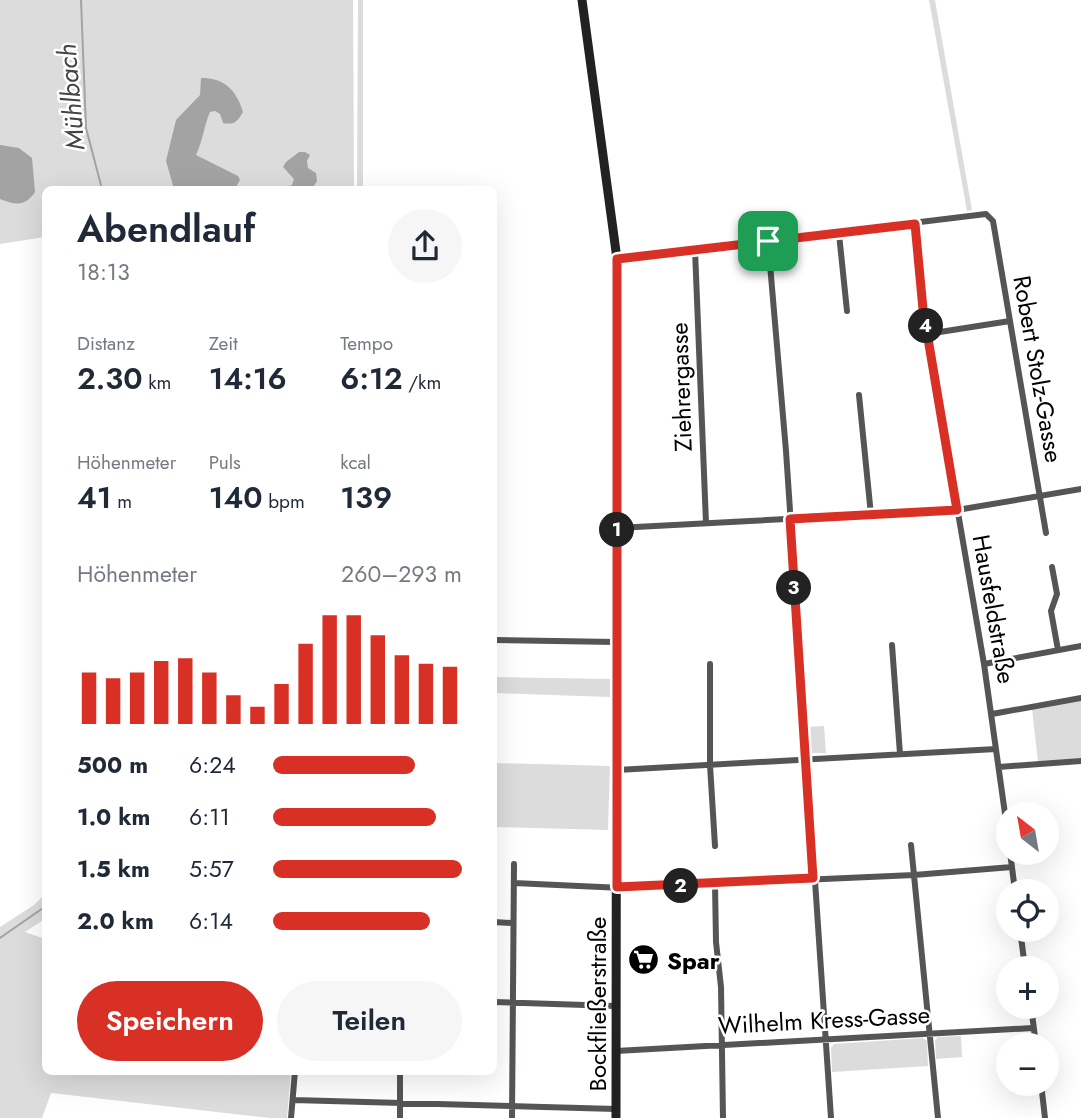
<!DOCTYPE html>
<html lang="de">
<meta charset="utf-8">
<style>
body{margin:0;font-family:Jost,sans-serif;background:#f6f6f7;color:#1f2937;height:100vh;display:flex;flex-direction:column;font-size:26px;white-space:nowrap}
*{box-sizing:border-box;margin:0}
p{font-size:23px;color:#747a83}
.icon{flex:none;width:38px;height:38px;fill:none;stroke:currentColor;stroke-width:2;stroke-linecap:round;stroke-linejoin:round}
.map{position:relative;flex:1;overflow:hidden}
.side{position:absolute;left:42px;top:186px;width:455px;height:889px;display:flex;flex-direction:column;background:#fff;border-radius:10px;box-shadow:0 7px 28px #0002}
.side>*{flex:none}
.needle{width:46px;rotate:329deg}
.fabs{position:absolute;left:996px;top:802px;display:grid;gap:14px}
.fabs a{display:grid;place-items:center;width:63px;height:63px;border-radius:50%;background:#fff;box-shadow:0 7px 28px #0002;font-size:35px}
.pin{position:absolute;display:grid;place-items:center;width:60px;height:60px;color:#fff;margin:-30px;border-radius:14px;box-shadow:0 4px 10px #0006}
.km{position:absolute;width:35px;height:35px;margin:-18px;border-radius:50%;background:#222;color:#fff;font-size:19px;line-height:35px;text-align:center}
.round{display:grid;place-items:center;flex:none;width:74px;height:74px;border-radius:37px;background:#f6f6f7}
.overview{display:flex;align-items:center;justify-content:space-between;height:119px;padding:0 35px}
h1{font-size:38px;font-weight:600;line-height:52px}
.stats{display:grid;grid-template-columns:repeat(3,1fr);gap:10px;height:119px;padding:7px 35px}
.stats div{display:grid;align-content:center}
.stats b{font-size:30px;font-weight:600}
.stats small{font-size:19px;font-weight:400}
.stats p{font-size:19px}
.chart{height:196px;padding:14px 35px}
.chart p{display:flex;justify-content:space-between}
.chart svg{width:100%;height:126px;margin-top:7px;stroke:#d93025;stroke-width:6}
.action{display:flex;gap:14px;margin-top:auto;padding:14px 35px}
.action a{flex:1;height:80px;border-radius:42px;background:#d93025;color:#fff;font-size:28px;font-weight:600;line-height:80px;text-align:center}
.action a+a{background:#f6f6f7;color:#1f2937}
ul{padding:0 35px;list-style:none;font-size:23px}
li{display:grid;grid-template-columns:112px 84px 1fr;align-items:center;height:52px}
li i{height:18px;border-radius:9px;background:#d93025}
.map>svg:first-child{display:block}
</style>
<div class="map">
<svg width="1081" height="1118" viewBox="0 0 1081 1118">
<rect width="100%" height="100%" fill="#fff"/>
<path fill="#dcdcdc" d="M 0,0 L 353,0 L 354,189 L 46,189 L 45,237 L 0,244 Z
M 358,0 L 363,0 L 363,189 L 357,189 Z
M 929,0 L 935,0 L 972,210 L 967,211 Z
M 494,677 L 610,679 L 610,697 L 494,693 Z
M 1081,700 L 1081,759 L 1038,762 L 1032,709 Z
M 824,726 L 826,753 L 810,753 L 807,727 Z
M 494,763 L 610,766 L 608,830 L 494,827 Z
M 45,894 L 45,919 L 25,932 L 45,939 L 46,1071 L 291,1071 L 287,1118 L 270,1118 L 51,1093 L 42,1118 L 0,1118 L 0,927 L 34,905 Z
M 961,1036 L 962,1057 L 936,1059 L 935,1040 L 938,1037 Z
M 923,1038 L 927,1041 L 928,1066 L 832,1072 L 831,1048 L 834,1044 Z"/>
<path fill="#a3a3a3" d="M 201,78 C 224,77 237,91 243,112 C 237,122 235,125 223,123 L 220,114 L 215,111 L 210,112 C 204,126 203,140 196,155 L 238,176 L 240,180 L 236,187 L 229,189 L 174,189 L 166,161 L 176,120 L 200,95 Z
M 0,145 L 19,148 L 32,158 L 35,192 C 25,207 15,205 0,199 Z
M 299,152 L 305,152 L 310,155 L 307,161 L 308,168 L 316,173 L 317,181 L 312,189 L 278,189 L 292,185 L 294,179 L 283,167 L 286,162 Z"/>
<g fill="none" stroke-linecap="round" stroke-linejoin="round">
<path stroke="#a3a3a3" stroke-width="2" d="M 81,0 L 86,128 L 102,189
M 0,938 L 46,906"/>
<path stroke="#555" stroke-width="6" d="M 915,224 L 923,309 L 984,664 L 1008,835
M 839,234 L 847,311
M 768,241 L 786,451 L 831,1118
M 695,250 L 706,523
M 617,259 L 986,214 L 993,221 L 1046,533
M 927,334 L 1010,321
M 859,395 L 871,515
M 617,528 L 957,510 L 1081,489
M 1052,567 L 1057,594 L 1051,611 L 1058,650
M 494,640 L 616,642
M 892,645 L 900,754
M 710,664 L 710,765 L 715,846
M 984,664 L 1081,646
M 992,714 L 1081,698
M 999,767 L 1081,761
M 617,770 L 996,749
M 911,845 L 938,1118
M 1010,852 L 1015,891
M 514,883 L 622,888 L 914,875 L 1012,867
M 715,884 L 716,942 L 721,987 L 723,1118
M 494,922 L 512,923
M 1020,929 L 1025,968
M 494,1002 L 616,1006
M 1031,1006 L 1036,1045
M 616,1051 L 1033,1028
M 1041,1083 L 1045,1118
M 293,1100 L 616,1109
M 291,1118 L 295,1071
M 400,1118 L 400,1071
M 512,1118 L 514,864"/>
<path stroke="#222" stroke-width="9" d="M 582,0 L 617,259 L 616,1118"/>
</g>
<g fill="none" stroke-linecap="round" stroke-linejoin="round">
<defs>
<path id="route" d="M 915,224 L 923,309 L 957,510 L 790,519 L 813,878 L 617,887 L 617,259 Z"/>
</defs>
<use href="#route" stroke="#fff" stroke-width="14"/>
<use href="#route" stroke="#d93025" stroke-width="9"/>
</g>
<defs>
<symbol id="supermarket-disc" viewBox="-11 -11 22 22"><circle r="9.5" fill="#000" stroke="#fff"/><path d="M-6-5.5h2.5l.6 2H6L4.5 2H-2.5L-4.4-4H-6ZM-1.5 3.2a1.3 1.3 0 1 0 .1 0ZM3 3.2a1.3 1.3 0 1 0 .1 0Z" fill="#fff"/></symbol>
</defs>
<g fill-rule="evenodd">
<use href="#supermarket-disc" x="626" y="942" width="35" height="35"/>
</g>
<g text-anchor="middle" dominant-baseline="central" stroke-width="5" stroke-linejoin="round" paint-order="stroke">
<g font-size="24" fill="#000" stroke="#fff">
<text transform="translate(1038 369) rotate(80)">Robert Stolz-Gasse</text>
<text transform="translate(681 387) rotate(-92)">Ziehrergasse</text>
<text transform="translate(994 609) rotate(80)">Hausfeldstraße</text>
<text transform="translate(597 1004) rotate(-90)">Bockfließerstraße</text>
<text transform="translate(824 1020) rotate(-3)">Wilhelm Kress-Gasse</text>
</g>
<g font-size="24" font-weight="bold" fill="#000" stroke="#fff" text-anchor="start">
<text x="667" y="960">Spar</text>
</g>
<g font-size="26" font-style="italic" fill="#444" stroke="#fff">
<text transform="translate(71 97) rotate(-95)">Mühlbach</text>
</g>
</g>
</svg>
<div class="fabs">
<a><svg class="needle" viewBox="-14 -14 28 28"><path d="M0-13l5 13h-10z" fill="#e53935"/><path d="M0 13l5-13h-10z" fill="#747a83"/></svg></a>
<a><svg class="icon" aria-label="locate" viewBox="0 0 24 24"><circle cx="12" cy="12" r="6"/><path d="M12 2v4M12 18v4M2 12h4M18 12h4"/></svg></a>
<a>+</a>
<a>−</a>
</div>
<div class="pin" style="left:768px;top:241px;background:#1e9e55"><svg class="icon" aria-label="arrive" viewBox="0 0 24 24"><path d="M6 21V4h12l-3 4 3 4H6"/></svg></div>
<b class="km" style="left:617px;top:530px">1</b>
<b class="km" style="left:681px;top:886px">2</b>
<b class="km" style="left:794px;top:588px">3</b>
<b class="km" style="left:926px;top:326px">4</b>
<section class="side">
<div class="overview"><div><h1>Abendlauf</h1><p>18:13</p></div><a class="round"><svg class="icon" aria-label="share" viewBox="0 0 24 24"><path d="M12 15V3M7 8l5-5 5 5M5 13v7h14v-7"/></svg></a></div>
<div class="stats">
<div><p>Distanz</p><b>2.30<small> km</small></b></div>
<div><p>Zeit</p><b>14:16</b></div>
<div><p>Tempo</p><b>6:12<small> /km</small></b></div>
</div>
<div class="stats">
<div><p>Höhenmeter</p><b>41<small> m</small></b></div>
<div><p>Puls</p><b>140<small> bpm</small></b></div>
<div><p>kcal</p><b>139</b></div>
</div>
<div class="chart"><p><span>Höhenmeter</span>260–293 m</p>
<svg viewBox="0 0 160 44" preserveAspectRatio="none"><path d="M5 44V26M15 44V28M25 44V26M35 44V22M45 44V21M55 44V26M65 44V34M75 44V38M85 44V30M95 44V16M105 44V6M115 44V6M125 44V13M135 44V20M145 44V23M155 44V24"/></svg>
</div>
<ul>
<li><b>500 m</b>6:24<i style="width:75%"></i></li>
<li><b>1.0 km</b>6:11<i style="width:86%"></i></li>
<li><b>1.5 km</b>5:57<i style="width:100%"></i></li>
<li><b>2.0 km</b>6:14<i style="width:83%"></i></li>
</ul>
<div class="action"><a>Speichern</a><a>Teilen</a></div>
</section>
</div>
